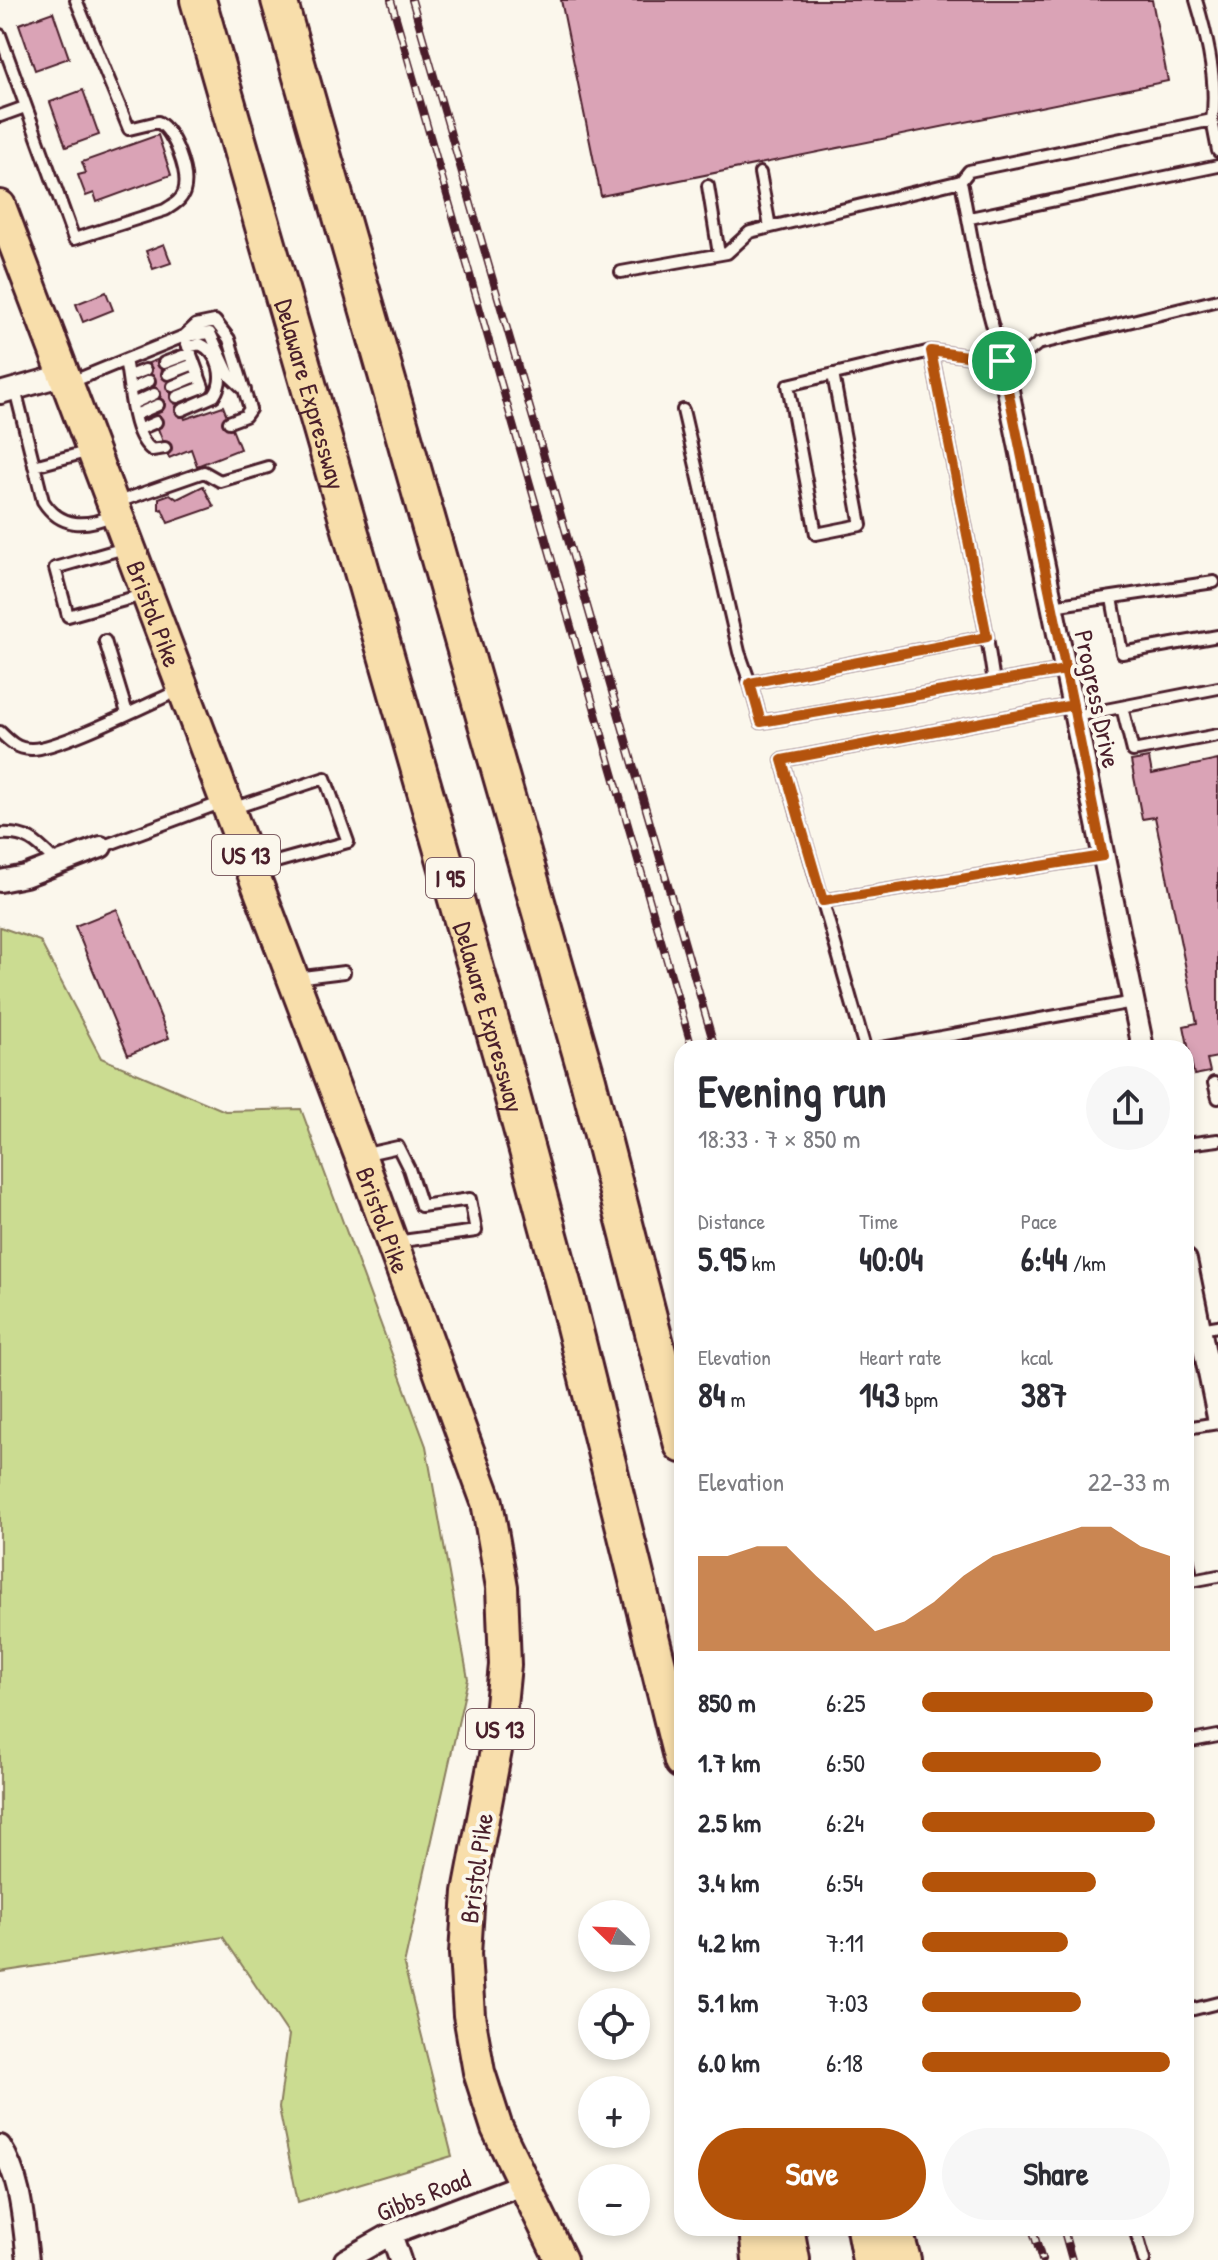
<!DOCTYPE html>
<meta charset="utf-8">
<style>
body{margin:0;font-family:"Patrick Hand",sans-serif;background:#f7f7f7;color:#2b2b33;height:100vh;display:flex;flex-direction:column;font-size:30px;white-space:nowrap}
*{box-sizing:border-box;margin:0}
p{font-size:26px;color:#7c7c81}
.icon{flex:none;width:44px;height:44px;fill:none;stroke:currentColor;stroke-width:2;stroke-linecap:round;stroke-linejoin:round}
.map{position:relative;flex:1;overflow:hidden}
.side{position:absolute;left:674px;top:1040px;width:520px;height:1196px;display:flex;flex-direction:column;background:#fff;border-radius:24px;box-shadow:0 4px 12px #0003}
.side>*{flex:none}
.needle{width:52px;rotate:293deg}
.tools{position:absolute;left:578px;top:1900px;display:grid;gap:16px}
.tools a{display:grid;place-items:center;width:72px;height:72px;border-radius:50%;background:#fff;box-shadow:0 4px 12px #0003;font-size:40px}
.pin{position:absolute;display:grid;place-items:center;width:68px;height:68px;color:#fff;margin:-34px;border:4px solid #fff;border-radius:50%;box-shadow:0 2px 8px #0007}
.round{display:grid;place-items:center;flex:none;width:84px;height:84px;border-radius:42px;background:#f7f7f7}
.headline{display:flex;align-items:center;justify-content:space-between;height:136px;padding:0 24px}
h1{font-size:44px;font-weight:700;line-height:60px}
.metrics{display:grid;grid-template-columns:repeat(3,1fr);gap:12px;height:136px;padding:8px 24px}
.metrics div{display:grid;align-content:center}
.metrics b{font-size:34px;font-weight:700}
.metrics small{font-size:22px;font-weight:400}
.metrics p{font-size:22px}
.chart{height:224px;padding:16px 24px}
.chart p{display:flex;justify-content:space-between}
.chart svg{width:100%;height:144px;margin-top:8px;fill:#b45309;opacity:.7}
.action{display:flex;gap:16px;margin-top:auto;padding:16px 24px}
.action a{flex:1;height:92px;border-radius:48px;background:#b45309;color:#fff;font-size:32px;font-weight:700;line-height:92px;text-align:center}
.action a+a{background:#f7f7f7;color:#2b2b33}
ul{padding:0 24px;list-style:none;font-size:26px}
li{display:grid;grid-template-columns:128px 96px 1fr;align-items:center;height:60px}
li i{height:20px;border-radius:10px;background:#b45309}
.map>svg:first-child{display:block}
</style>
<div class="map">
<svg width="1218" height="2260" viewBox="0 0 1218 2260">
<rect width="100%" height="100%" fill="#fbf7ec"/>
<filter id="ink" filterUnits="userSpaceOnUse"><feTurbulence type="fractalNoise" baseFrequency=".0125" numOctaves="2"/><feDisplacementMap in="SourceGraphic" scale="16" xChannelSelector="R" yChannelSelector="G"/><feConvolveMatrix kernelMatrix="1 2 1 2 8 2 1 2 1" color-interpolation-filters="sRGB"/></filter>
<g filter="url(#ink)">
<path fill="#cbdc91" stroke="#8a7e5e" stroke-width="2" d="M 0,927 L 40,941 L 101,1058 L 225,1111 L 301,1109 L 426,1446 L 468,1679 L 404,1965 L 452,2156 L 298,2202 L 279,2108 L 289,2035 L 223,1937 L 0,1972 Z"/>
<path fill="#daa3b6" stroke="#4a1f2b" stroke-width="2" d="M 561,0 L 1152,0 L 1168,81 L 601,196 Z
M 53,12 L 69,58 L 35,70 L 19,24 Z
M 83,90 L 99,135 L 66,147 L 50,102 Z
M 158,135 L 171,175 L 97,202 L 94,193 L 86,196 L 78,175 L 86,173 L 82,162 Z
M 164,244 L 171,263 L 153,269 L 146,251 Z
M 106,292 L 113,310 L 83,322 L 76,304 Z
M 162,358 L 185,419 L 223,406 L 240,449 L 197,466 L 191,449 L 169,458 L 153,415 L 161,412 L 143,365 Z
M 203,486 L 214,507 L 168,523 L 162,509 L 159,510 L 159,498 L 170,494 L 177,499 Z
M 1149,758 L 1152,774 L 1218,760 L 1218,1057 L 1207,1059 L 1210,1072 L 1194,1075 L 1184,1026 L 1197,1023 L 1155,817 L 1142,819 L 1131,761 Z
M 117,909 L 169,1038 L 128,1055 L 75,926 Z"/>
<g fill="none" stroke-linecap="round" stroke-linejoin="round">
<defs>
<path id="service" d="M 1196,0 C 1207,36 1218,83 1212,120
M 0,35 L 74,239 L 165,210 C 173,205 181,201 184,192 C 190,173 174,131 158,122 L 129,129 L 76,0
M 0,116 L 25,107
M 760,173 L 770,227
M 961,181 L 969,171 L 1212,120 L 1218,151
M 708,186 L 719,254
M 970,218 L 1218,166
M 621,272 L 727,253 L 750,232 L 961,181 L 978,272 L 1002,361 L 931,351
M 184,336 L 196,325 L 215,321 L 229,339 L 250,409 L 245,416 L 229,422
M 125,360 L 184,336 L 210,333 L 230,376 L 245,390
M 164,363 L 191,353
M 1004,370 L 1038,344 L 1218,300
M 168,374 L 194,364
M 833,374 L 861,525 L 816,534 L 788,385 L 931,351 L 987,637 L 750,683 L 761,722 L 1065,670
M 129,376 L 145,370
M 69,383 L 125,360 C 131,385 130,434 152,450 L 165,448
M 173,386 L 199,375
M 15,389 L 43,501 C 61,529 86,527 114,515
M 132,389 L 149,381
M 177,397 L 203,387 L 186,341
M 134,403 L 154,394
M 182,410 L 214,396 C 226,379 219,353 200,344 L 188,347
M 683,410 L 739,652 L 750,683
M 135,415 L 158,405
M 140,429 L 156,422
M 34,466 L 90,451
M 115,503 L 204,472 L 220,481 L 268,467
M 128,547 L 55,568 L 68,616 L 146,594
M 1112,598 L 1122,653 L 1218,636
M 1052,606 L 1214,582
M 987,637 L 994,682
M 105,641 L 127,713
M 1122,707 L 1133,751 L 1218,735
M 1075,716 L 1218,688
M 0,732 C 9,741 17,749 31,749 C 57,750 152,702 182,689
M 231,809 L 325,778 L 348,842 L 254,868
M 0,834 C 29,832 38,844 58,864
M 101,847 L 223,802
M 823,901 L 1103,856
M 295,978 L 344,972
M 865,1048 L 782,760 L 1073,705
M 881,1048 L 1133,1002
M 1214,1083 L 1218,1098
M 1186,1144 L 1218,1140
M 362,1155 L 398,1147 L 409,1169 L 421,1206 L 470,1199 L 476,1231 L 395,1242
M 1200,1329 L 1218,1326
M 1186,1428 L 1218,1423
M 1186,1552 L 1192,1581
M 1186,1582 L 1218,1576
M 1186,1742 L 1218,1736
M 1186,2011 L 1218,2003
M 1135,2228 L 1144,2260"/>
<path id="minor" d="M 1002,361 L 1143,1048
M 0,393 L 64,375
M 0,881 L 25,876 L 101,847
M 1186,1260 L 1218,1417
M 0,2146 C 22,2180 23,2221 28,2260
M 391,2234 L 400,2260
M 345,2260 L 391,2234 L 522,2184"/>
<g id="primary">
<path id="s1" d="M 0,206 L 360,1155 L 487,1502 L 502,1587 L 505,1665 L 497,1745 L 469,1892 L 465,1954 L 469,2015 L 479,2072 L 497,2128 L 561,2260"/>
</g>
<g id="motorway">
<path id="s2" d="M 198,0 L 509,1084 L 567,1298 L 682,1761"/>
<path d="M 279,0 L 588,1080 L 682,1445"/>
<path d="M 757,2228 L 760,2260"/>
<path d="M 786,2228 L 792,2260"/>
<path d="M 864,2228 L 870,2260"/>
<path d="M 894,2228 L 903,2260"/>
</g>
</defs>
<use href="#service" stroke="#4a1f2b" stroke-width="16"/>
<use href="#minor" stroke="#4a1f2b" stroke-width="26"/>
<use href="#primary" stroke="#4a1f2b" stroke-width="36"/>
<use href="#motorway" stroke="#4a1f2b" stroke-width="40"/>
<use href="#service" stroke="#fbf7ec" stroke-width="10"/>
<use href="#minor" stroke="#fbf7ec" stroke-width="20"/>
<use href="#primary" stroke="#f8deab" stroke-width="30"/>
<use href="#motorway" stroke="#f8deab" stroke-width="34"/>
<defs>
<path id="rail" d="M 391,0 L 692,1048
M 412,0 L 715,1048
M 1032,2228 L 1042,2260
M 1063,2228 L 1072,2260"/>
</defs>
<use href="#rail" stroke="#4a1f2b" stroke-width="8"/>
<use href="#rail" stroke="#fbf7ec" stroke-width="5" stroke-dasharray="15" stroke-linecap="butt"/>
</g>
</g>
<g fill="none" stroke-linecap="round" stroke-linejoin="round" filter="url(#ink)">
<defs>
<path id="route" d="M 1002,361 L 931,351 L 987,637 L 750,683 L 761,722 L 1065,670 C 1070,690 1074,711 1078,731 L 1103,856 L 823,901 L 782,760 L 1073,705 L 1002,361"/>
</defs>
<use href="#route" stroke="#fff" stroke-width="16"/>
<use href="#route" stroke="#b45309" stroke-width="10"/>
</g>
<g text-anchor="middle" dominant-baseline="central" stroke-width="8" stroke-linejoin="round" paint-order="stroke">
<g fill="#fbf7ec" stroke="#7f6065" stroke-width="2">
<rect x="212" y="835" width="68" height="40" rx="6"/>
<rect x="426" y="858" width="48" height="40" rx="6"/>
<rect x="466" y="1709" width="68" height="40" rx="6"/>
</g>
<g font-size="24" font-weight="bold" fill="#4a1f2b">
<text x="246" y="855">US 13</text>
<text x="450" y="878">I 95</text>
<text x="500" y="1729">US 13</text>
</g>
<g font-size="26" fill="#4a1f2b" stroke="#fbf7ec">
<text stroke="none"><textPath href="#s2" startOffset="410">Delaware Expressway</textPath></text>
<text stroke="none"><textPath href="#s1" startOffset="436">Bristol Pike</textPath></text>
<text transform="translate(1098 699) rotate(78)">Progress Drive</text>
<text stroke="none"><textPath href="#s2" startOffset="1058">Delaware Expressway</textPath></text>
<text stroke="none"><textPath href="#s1" startOffset="1084">Bristol Pike</textPath></text>
<text transform="translate(476 1868) rotate(-82)">Bristol Pike</text>
<text transform="translate(423 2195) rotate(-22)">Gibbs Road</text>
</g>
</g>
</svg>
<div class="tools">
<a><svg class="needle" viewBox="-14 -14 28 28"><path d="M0-13l5 13h-10z" fill="#e53935"/><path d="M0 13l5-13h-10z" fill="#7c7c81"/></svg></a>
<a><svg class="icon" aria-label="locate" viewBox="0 0 24 24"><circle cx="12" cy="12" r="6"/><path d="M12 2v4M12 18v4M2 12h4M18 12h4"/></svg></a>
<a>+</a>
<a>−</a>
</div>
<div class="pin" style="left:1002px;top:361px;background:#1e9e55"><svg class="icon" aria-label="arrive" viewBox="0 0 24 24"><path d="M6 21V4h12l-3 4 3 4H6"/></svg></div>
<section class="side">
<div class="headline"><div><h1>Evening run</h1><p>18:33 · 7 × 850 m</p></div><a class="round"><svg class="icon" aria-label="share" viewBox="0 0 24 24"><path d="M12 15V3M7 8l5-5 5 5M5 13v7h14v-7"/></svg></a></div>
<div class="metrics">
<div><p>Distance</p><b>5.95<small> km</small></b></div>
<div><p>Time</p><b>40:04</b></div>
<div><p>Pace</p><b>6:44<small> /km</small></b></div>
</div>
<div class="metrics">
<div><p>Elevation</p><b>84<small> m</small></b></div>
<div><p>Heart rate</p><b>143<small> bpm</small></b></div>
<div><p>kcal</p><b>387</b></div>
</div>
<div class="chart"><p><span>Elevation</span>22–33 m</p>
<svg viewBox="0 0 160 44" preserveAspectRatio="none"><path d="M0 44V15L10 15L20 12L30 12L40 21L50 29L60 38L70 35L80 29L90 21L100 15L110 12L120 9L130 6L140 6L150 12L160 15V44z"/></svg>
</div>
<ul>
<li><b>850 m</b>6:25<i style="width:93%"></i></li>
<li><b>1.7 km</b>6:50<i style="width:72%"></i></li>
<li><b>2.5 km</b>6:24<i style="width:94%"></i></li>
<li><b>3.4 km</b>6:54<i style="width:70%"></i></li>
<li><b>4.2 km</b>7:11<i style="width:59%"></i></li>
<li><b>5.1 km</b>7:03<i style="width:64%"></i></li>
<li><b>6.0 km</b>6:18<i style="width:100%"></i></li>
</ul>
<div class="action"><a>Save</a><a>Share</a></div>
</section>
</div>
